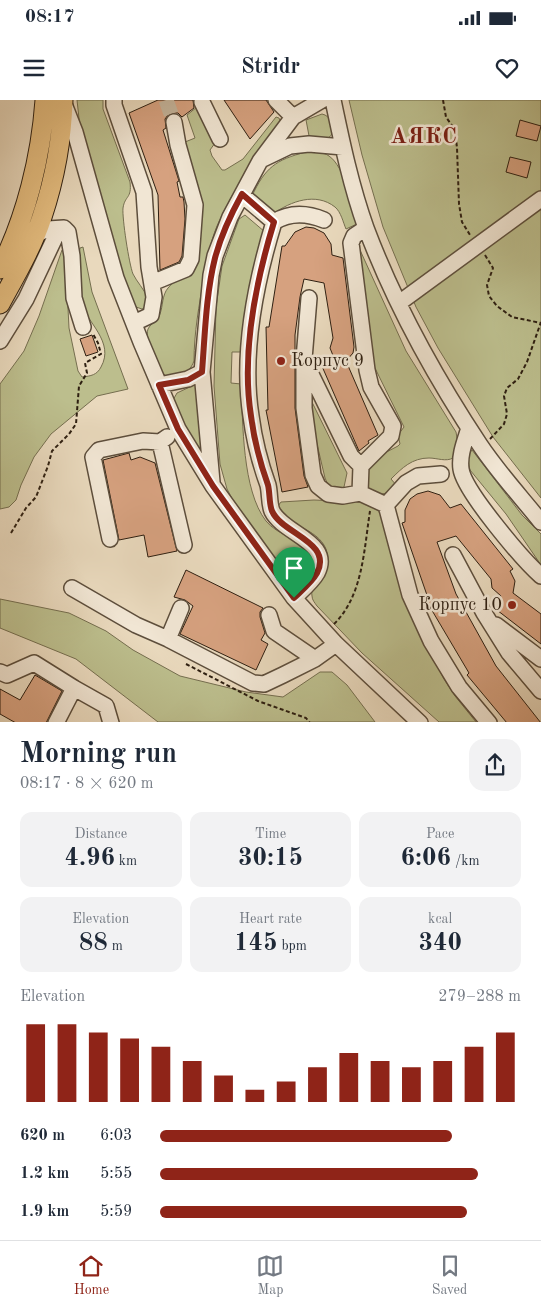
<!DOCTYPE html>
<meta charset="utf-8">
<style>
body{margin:0;font-family:"Old Standard TT",serif;background:#f2f2f3;color:#1f2937;height:100vh;display:flex;flex-direction:column;font-size:19px;white-space:nowrap}
*{box-sizing:border-box;margin:0}
p{font-size:16px;color:#747a83}
.icon{flex:none;width:28px;height:28px;fill:none;stroke:currentColor;stroke-width:2;stroke-linecap:round;stroke-linejoin:round}
.map{position:relative;height:622px;overflow:hidden}
.panel{display:flex;flex-direction:column;background:#fff;flex:1}
.panel>*{flex:none}
.pin{position:absolute;display:grid;place-items:center;width:42px;height:42px;color:#fff;margin:-51px -21px;border-radius:50% 50% 50% 0;rotate:-45deg;box-shadow:0 0 5px #0007}
.pin .icon{rotate:45deg}
.round{display:grid;place-items:center;flex:none;width:52px;height:52px;border-radius:15px;background:#f2f2f3}
.headline{display:flex;align-items:center;justify-content:space-between;height:85px;padding:0 20px}
h1{font-size:28px;font-weight:800;line-height:38px}
.figures{display:grid;grid-template-columns:repeat(3,1fr);gap:8px;height:85px;padding:5px 20px}
.figures div{display:grid;align-content:center;border-radius:12px;background:#f2f2f3;text-align:center}
.figures b{font-size:25px;font-weight:800}
.figures small{font-size:14px;font-weight:400}
.figures p{font-size:14px}
.chart{height:140px;padding:10px 20px}
.chart p{display:flex;justify-content:space-between}
.chart svg{width:100%;height:90px;margin-top:5px;stroke:#8f2418;stroke-width:6}
ul{padding:0 20px;list-style:none;font-size:16px}
li{display:grid;grid-template-columns:80px 60px 1fr;align-items:center;height:38px}
li i{height:12px;border-radius:6px;background:#8f2418}
.status{display:flex;justify-content:space-between;align-items:center;height:35px;padding:0 25px;background:#fff;direction:ltr}
.status svg{height:14px;fill:currentColor}
header{display:flex;justify-content:space-between;align-items:center;height:65px;padding:0 20px;background:#fff;font-size:22px;font-weight:800}
.tabs{display:flex;justify-content:space-around;align-items:center;height:70px;border-top:1px solid #e0e1e3;background:#fff;font-size:14px;color:#747a83}
.tabs a{display:grid;justify-items:center;gap:2px}
.tabs .current{color:#8f2418}
.map>svg:first-child{display:block}
</style>
<div class="status"><b>08:17</b><svg viewBox="0 0 49 12"><path d="M0 12V9h3v3zM5 12V6h3v6zM10 12V3h3v9zM15 12V0h3v12zM26 1h20v11H26zM47 4h2v5h-2z"/></svg></div>
<header><svg class="icon" aria-label="menu" viewBox="0 0 24 24"><path d="M4 6h16M4 12h16M4 18h16"/></svg>Stridr<svg class="icon" aria-label="heart" viewBox="0 0 24 24"><path d="M12 20l-8-8c-3-5 5-10 8-4 3-6 11-1 8 4z"/></svg></header>
<div class="map">
<svg width="541" height="623" viewBox="0 0 541 623">
<rect width="100%" height="100%" fill="#e9d9bd"/>
<filter id="stains"><feTurbulence type="fractalNoise" baseFrequency=".004" numOctaves="4"/><feColorMatrix values="0 0 0 0 .2 0 0 0 0 .09 0 0 0 0 .02 0 0 0 .5 -.17"/></filter>
<radialGradient id="worn" r=".72"><stop offset=".6" stop-color="#630" stop-opacity="0"/><stop offset="1" stop-color="#630" stop-opacity=".3"/></radialGradient>
<path fill="#bcbe8d" stroke="#756e4f" d="M 77,0 L 103,0 L 103,9 L 130,82 C 132,99 125,95 123,108 C 122,118 129,164 133,174 C 137,182 144,189 147,197 L 145,207 L 142,209 L 136,207 L 133,202 L 117,159 L 82,46 Z
M 349,0 L 541,0 L 541,398 L 493,337 L 438,248 L 416,207 L 383,127 L 362,55 Z
M 197,7 L 215,43 L 210,50 L 212,56 L 222,70 L 225,70 L 243,59 L 276,17 L 279,18 L 281,23 C 257,56 233,89 217,126 C 210,143 207,161 204,178 C 199,205 194,233 194,261 C 188,276 180,276 165,276 C 158,269 144,240 148,229 C 151,223 158,221 160,214 C 163,206 162,195 168,188 C 176,178 187,176 193,164 L 185,42 L 195,38 L 187,15 Z
M 322,14 C 331,16 331,23 333,32 C 328,42 320,41 310,41 L 306,20 Z
M 306,52 C 314,52 322,51 329,56 C 344,66 353,105 359,123 L 346,129 C 343,122 341,112 335,107 C 316,92 291,101 273,114 L 252,96 C 265,68 275,60 306,52 Z
M 245,115 L 265,132 L 253,169 L 242,252 L 232,252 L 231,283 L 241,284 C 243,323 242,390 266,421 C 277,435 300,439 310,451 C 313,455 313,461 314,466 L 308,471 L 295,476 L 287,473 L 252,432 L 237,408 L 227,389 L 220,364 L 214,286 L 216,207 L 222,166 L 239,119 Z
M 83,147 L 92,192 L 128,289 L 97,296 L 51,334 L 34,357 L 21,385 L 16,400 L 9,407 L 0,409 L 0,284 L 24,251 L 39,216 L 62,150 L 65,149 L 69,228 L 78,271 L 82,277 C 91,276 97,275 101,267 C 115,242 87,223 80,201 C 76,189 79,167 79,154 L 80,148 Z
M 360,150 L 406,251 L 456,332 L 457,338 L 453,358 C 446,362 437,358 429,358 C 412,358 402,368 391,379 L 397,386 C 388,395 377,397 366,389 L 364,374 L 375,358 L 398,346 L 400,344 L 398,335 L 404,327 L 372,262 L 358,151 Z
M 194,285 L 197,286 L 203,349 L 198,348 L 184,325 L 173,300 L 177,293 Z
M 308,294 L 347,373 L 344,387 L 338,390 L 329,387 L 325,378 L 308,306 Z
M 472,350 L 522,415 L 541,434 L 541,465 L 506,414 L 470,370 C 468,364 467,355 472,350 Z
M 314,400 L 364,402 L 376,407 L 385,422 L 393,460 L 410,513 L 444,579 L 455,596 L 476,622 L 439,622 L 362,553 L 317,506 C 315,503 312,500 312,496 C 309,481 331,463 326,449 C 317,427 286,427 278,406 L 281,402 Z
M 0,499 L 69,513 L 106,531 L 133,550 L 180,576 L 246,592 L 283,597 L 320,572 L 332,572 L 347,585 L 375,622 L 158,622 L 76,559 L 0,528 Z"/>
<path fill="#d6a17f" stroke="#2e1f11" d="M 158,0 L 193,0 L 194,8 L 182,17 L 178,13 L 173,13 L 168,15 L 165,19 L 166,28 L 163,30 L 179,81 L 177,82 L 180,97 L 183,97 L 184,102 L 185,119 L 182,156 L 179,162 L 160,170 L 158,95 L 129,13 Z
M 224,0 L 266,0 L 274,12 L 250,39 Z
M 520,20 L 541,26 L 537,41 L 516,36 Z
M 510,57 L 531,62 L 527,78 L 506,72 Z
M 306,127 L 314,128 L 324,133 L 331,144 L 332,155 L 343,158 L 354,247 L 353,253 L 346,261 L 378,335 L 368,341 L 369,343 L 359,351 L 321,264 L 334,258 L 330,248 L 333,238 L 324,183 L 304,179 L 300,197 L 295,235 L 295,308 L 304,376 L 308,387 L 282,392 L 266,310 L 268,310 L 266,227 L 269,227 L 282,146 L 285,146 L 295,132 Z
M 92,235 L 98,252 L 86,256 L 80,239 Z
M 129,353 L 131,360 L 140,357 L 155,363 L 177,451 L 148,457 L 144,435 L 119,440 L 103,360 Z
M 428,391 L 440,395 L 450,408 L 461,404 L 513,469 L 510,471 L 515,481 L 513,493 L 541,514 L 541,544 L 493,507 L 501,496 L 492,488 L 491,479 L 456,436 L 437,442 L 456,494 L 496,566 L 541,623 L 507,623 L 467,575 L 469,573 L 427,502 L 429,501 L 402,423 L 405,422 L 405,410 L 410,399 L 417,394 Z
M 186,470 L 263,508 L 260,512 L 260,517 L 265,533 L 261,540 L 268,544 L 256,570 L 180,534 L 193,506 L 185,500 L 174,497 Z
M 35,575 L 62,591 L 46,623 L 16,623 L 0,614 L 0,589 L 20,600 Z"/>
<g fill="none" stroke-linecap="round" stroke-linejoin="round">
<path stroke="#c4b49b" stroke-width="15" stroke-dasharray="15 8" stroke-linecap="butt" d="M 166,0 L 174,22"/>
<defs>
<path id="minor" d="M 114,0 L 114,5 L 144,92 L 149,167 L 154,197 L 151,215 L 134,223
M 276,0 L 293,17
M 333,0 C 342,43 351,86 366,128 C 395,205 435,277 480,345 C 498,372 521,397 541,422
M 202,2 L 220,39
M 64,4 L 75,32 L 116,178 L 141,242 L 178,329 L 213,386 L 294,498 L 336,544 L 420,623
M 263,59 L 290,46 L 309,44 L 343,47
M 242,95 L 274,122 C 256,181 241,253 251,316 C 254,339 260,363 268,385 C 270,393 269,404 272,411 C 283,434 333,442 317,473 C 312,482 301,491 294,498
M 274,122 C 290,112 307,113 324,120
M 366,128 L 354,136 L 351,143 L 367,270 L 371,287 L 393,326 L 391,336 L 361,366 L 360,393 L 386,405 L 406,383 L 418,376 L 441,374
M 35,135 L 48,129 L 64,128 L 68,132 L 72,156 L 74,198 L 83,227
M 152,183 L 186,169 L 191,159 L 195,105 L 178,45 L 174,22
M 309,198 L 304,259 L 304,308 L 313,375 L 318,386 L 328,394 L 343,396 L 360,393
M 399,203 L 541,99
M 0,241 L 26,199 L 59,129
M 305,262 L 351,356 L 361,366
M 202,272 L 212,382
M 159,285 L 188,279 L 202,272 L 211,175 L 215,156 L 230,117 L 260,61 L 293,17 L 322,0
M 469,328 C 465,341 459,355 461,369 C 464,391 523,460 541,476
M 167,337 L 160,342 L 184,445
M 386,405 L 410,495 L 431,541 L 459,587 L 489,623
M 110,439 L 93,357 L 99,350 L 143,341 L 160,342
M 453,455 L 484,513 L 509,553 L 541,591
M 72,488 L 136,525 L 168,539 L 253,583 L 264,584 L 283,575 L 315,559 L 336,544
M 269,515 L 274,531 L 315,559
M 496,525 L 541,559
M 168,539 L 181,508
M 0,572 L 7,575 L 34,563 L 74,588
M 56,623 L 74,588 L 106,606 L 111,623"/>
<path id="major" d="M 0,169 C 26,118 41,57 45,0
M 0,204 C 15,176 32,148 42,117 C 54,81 62,38 63,0"/>
</defs>
<use href="#minor" stroke="#5d4e3c" stroke-width="18"/>
<use href="#major" stroke="#2e1f11" stroke-width="21"/>
<path stroke="#2e1f11" stroke-width="2" stroke-dasharray="4 2.5" stroke-linecap="butt" d="M 443,0 L 446,17 L 455,30 L 457,48 L 459,104 L 462,122 L 470,135
M 485,155 L 493,168 L 487,185 L 489,196 L 497,206 L 512,217 L 541,223
M 490,339 L 504,324 L 507,314 L 504,296 L 507,288 L 518,279 L 527,262 L 541,222
M 11,433 L 26,408 L 36,397 L 48,366 L 52,351 L 69,334 L 76,324 L 79,286 L 87,273 L 85,263 L 101,254 L 98,243 L 93,234
M 334,524 C 363,496 364,449 370,411
M 186,564 L 258,601 L 306,618 L 310,623"/>
<use href="#minor" stroke="#f1e6d4" stroke-width="15"/>
<use href="#major" stroke="#e4bc7e" stroke-width="19"/>
</g>
<g fill="none" stroke-linecap="round" stroke-linejoin="round">
<defs>
<path id="route" d="M 242,94 L 274,122 C 256,181 241,253 251,316 C 254,339 260,363 268,385 C 270,393 269,404 272,411 C 282,434 333,442 317,473 C 312,482 301,491 294,498 L 213,386 L 178,329 L 159,285 L 188,280 L 202,272 C 205,234 206,194 215,158 C 221,135 231,114 242,94 Z"/>
</defs>
<use href="#route" stroke="#fff" stroke-width="10"/>
<use href="#route" stroke="#8f2418" stroke-width="6"/>
</g>
<g fill="#8f2418" stroke="#f1e6d4" stroke-width="2">
<circle cx="281" cy="261" r="5"/>
<circle cx="512" cy="505" r="5"/>
</g>
<g text-anchor="middle" dominant-baseline="central" stroke-width="5" stroke-linejoin="round" paint-order="stroke">
<g font-size="18" fill="#2e1f11" stroke="#f1e6d4" text-anchor="start">
<text x="291" y="261">Корпус 9</text>
<text x="502" y="505" text-anchor="end">Корпус 10</text>
</g>
<g font-size="22" font-weight="bold" letter-spacing="1" fill="#7a1f14" stroke="#f1e6d4">
<text x="424" y="37">АЯКС</text>
</g>
</g>
<rect width="100%" height="100%" filter="url(#stains)"/>
<rect width="100%" height="100%" fill="url(#worn)"/>
</svg>
<div class="pin" style="left:294px;top:498px;background:#1e9e55"><svg class="icon" aria-label="arrive" viewBox="0 0 24 24"><path d="M6 21V4h12l-3 4 3 4H6"/></svg></div>
</div>
<section class="panel">
<div class="headline"><div><h1>Morning run</h1><p>08:17 · 8 × 620 m</p></div><a class="round"><svg class="icon" aria-label="share" viewBox="0 0 24 24"><path d="M12 15V3M7 8l5-5 5 5M5 13v7h14v-7"/></svg></a></div>
<div class="figures">
<div><p>Distance</p><b>4.96<small> km</small></b></div>
<div><p>Time</p><b>30:15</b></div>
<div><p>Pace</p><b>6:06<small> /km</small></b></div>
</div>
<div class="figures">
<div><p>Elevation</p><b>88<small> m</small></b></div>
<div><p>Heart rate</p><b>145<small> bpm</small></b></div>
<div><p>kcal</p><b>340</b></div>
</div>
<div class="chart"><p><span>Elevation</span>279–288 m</p>
<svg viewBox="0 0 160 44" preserveAspectRatio="none"><path d="M5 44V6M15 44V6M25 44V10M35 44V13M45 44V17M55 44V24M65 44V31M75 44V38M85 44V34M95 44V27M105 44V20M115 44V24M125 44V27M135 44V24M145 44V17M155 44V10"/></svg>
</div>
<ul>
<li><b>620 m</b>6:03<i style="width:81%"></i></li>
<li><b>1.2 km</b>5:55<i style="width:88%"></i></li>
<li><b>1.9 km</b>5:59<i style="width:85%"></i></li>
</ul>
</section>
<nav class="tabs">
<a class="current"><svg class="icon" aria-label="home" viewBox="0 0 24 24"><path d="M3 11l9-7 9 7M6 9v11h12V9"/></svg>Home</a>
<a><svg class="icon" aria-label="map" viewBox="0 0 24 24"><path d="M3 6l6-2 6 2 6-2v14l-6 2-6-2-6 2zM9 4v14M15 6v14"/></svg>Map</a>
<a><svg class="icon" aria-label="saved" viewBox="0 0 24 24"><path d="M7 4h10v16l-5-4-5 4z"/></svg>Saved</a>
</nav>
